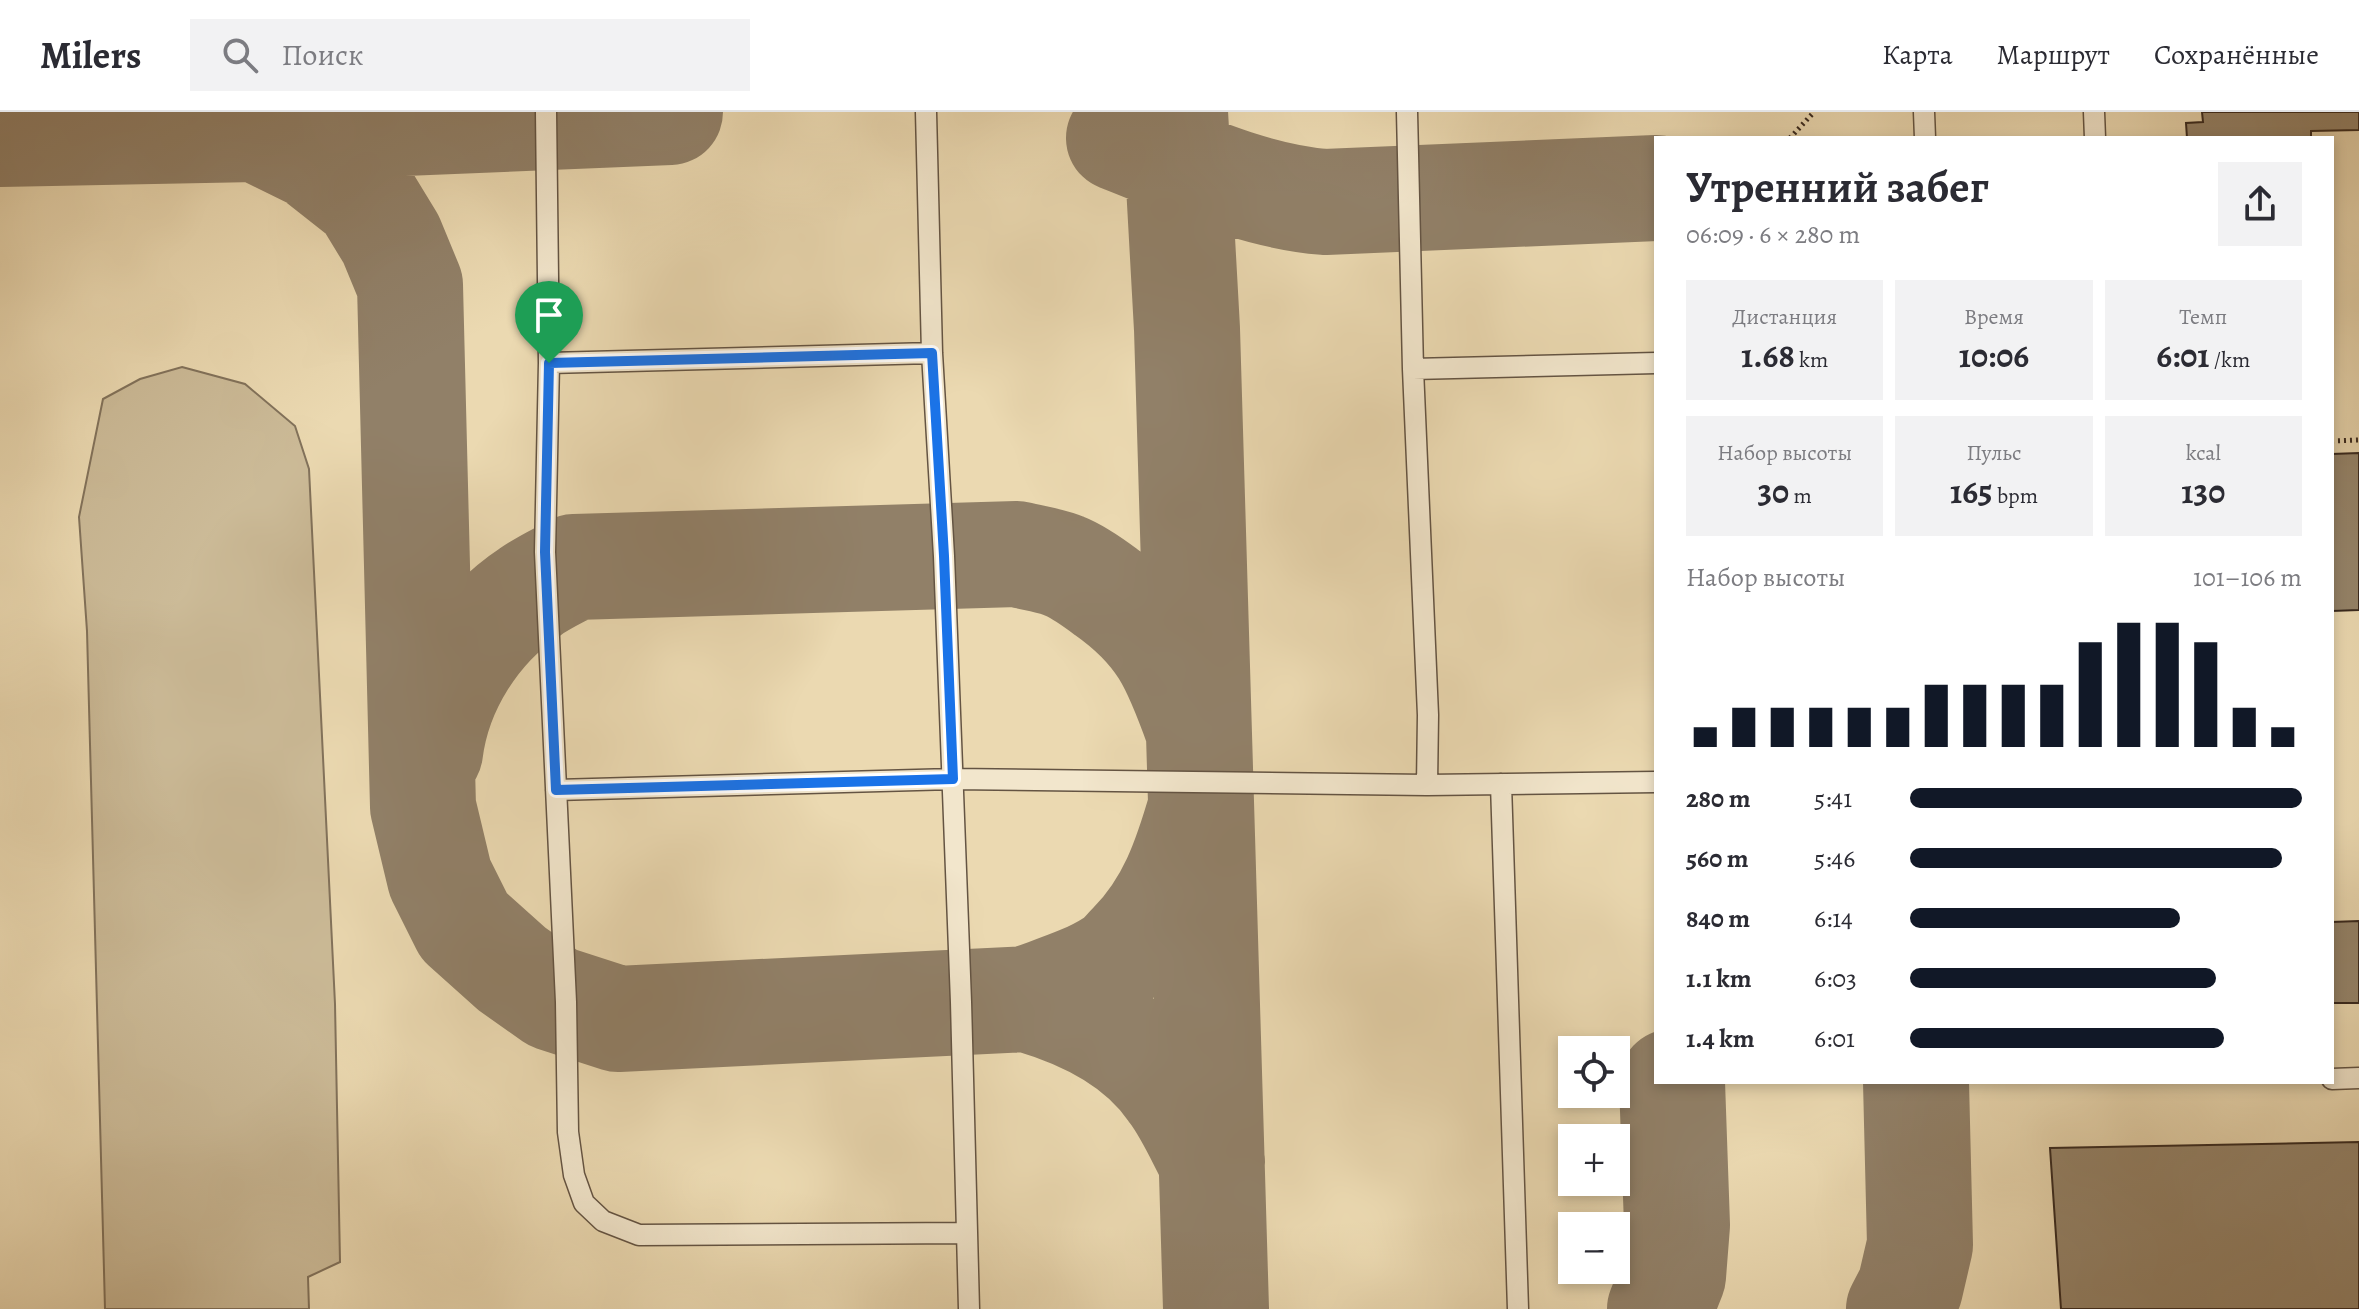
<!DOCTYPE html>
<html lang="ru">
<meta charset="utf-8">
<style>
body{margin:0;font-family:Alegreya,serif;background:#f2f2f3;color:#2b2b33;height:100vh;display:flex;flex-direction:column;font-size:30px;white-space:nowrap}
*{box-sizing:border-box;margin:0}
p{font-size:26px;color:#7c7c81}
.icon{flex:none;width:44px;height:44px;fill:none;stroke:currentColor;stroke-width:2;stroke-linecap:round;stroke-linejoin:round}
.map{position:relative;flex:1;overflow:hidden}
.details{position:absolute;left:1654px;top:24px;width:680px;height:948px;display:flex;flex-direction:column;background:#fff;border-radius:0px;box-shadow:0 4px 12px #0003}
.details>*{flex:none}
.fabs{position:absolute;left:1558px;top:924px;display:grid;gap:16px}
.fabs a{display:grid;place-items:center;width:72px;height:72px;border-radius:0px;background:#fff;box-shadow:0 4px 12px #0003;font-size:40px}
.pin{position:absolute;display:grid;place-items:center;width:68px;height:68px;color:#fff;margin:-82px -34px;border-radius:50% 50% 50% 0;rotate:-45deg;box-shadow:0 0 8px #0007}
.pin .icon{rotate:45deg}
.round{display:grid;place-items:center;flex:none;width:84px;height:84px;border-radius:0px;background:#f2f2f3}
.head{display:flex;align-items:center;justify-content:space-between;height:136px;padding:0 32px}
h1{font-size:44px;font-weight:600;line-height:60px}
.stats{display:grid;grid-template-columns:repeat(3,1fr);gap:12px;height:136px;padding:8px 32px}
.stats div{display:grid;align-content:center;border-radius:0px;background:#f2f2f3;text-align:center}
.stats b{font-size:34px;font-weight:600}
.stats small{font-size:22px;font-weight:400}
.stats p{font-size:22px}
.chart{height:224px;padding:16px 32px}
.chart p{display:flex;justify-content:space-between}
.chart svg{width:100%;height:144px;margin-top:8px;stroke:#111827;stroke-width:6}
ul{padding:0 32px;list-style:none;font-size:26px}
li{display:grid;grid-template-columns:128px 96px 1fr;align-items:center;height:60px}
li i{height:20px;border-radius:10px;background:#111827}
header{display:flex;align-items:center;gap:48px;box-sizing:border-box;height:112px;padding:0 40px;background:#fff;border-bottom:2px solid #e1e1e2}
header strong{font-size:38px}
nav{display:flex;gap:44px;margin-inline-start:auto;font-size:28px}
.search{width:560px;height:72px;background:#f2f2f3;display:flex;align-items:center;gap:20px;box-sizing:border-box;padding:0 28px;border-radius:0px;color:#7c7c81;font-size:30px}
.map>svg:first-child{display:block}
</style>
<header>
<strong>Milers</strong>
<div class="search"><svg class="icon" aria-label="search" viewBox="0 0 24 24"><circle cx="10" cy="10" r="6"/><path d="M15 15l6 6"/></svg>Поиск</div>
<nav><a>Карта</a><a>Маршрут</a><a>Сохранённые</a></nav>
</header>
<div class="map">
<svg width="2359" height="1197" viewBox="0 0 2359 1197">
<rect width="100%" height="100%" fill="#ebd9b1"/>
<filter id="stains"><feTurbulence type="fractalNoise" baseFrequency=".0025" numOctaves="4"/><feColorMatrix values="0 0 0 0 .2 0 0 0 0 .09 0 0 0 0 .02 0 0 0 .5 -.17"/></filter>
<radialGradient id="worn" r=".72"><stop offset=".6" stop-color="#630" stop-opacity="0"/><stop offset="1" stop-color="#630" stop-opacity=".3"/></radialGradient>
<path fill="#ccbb98" stroke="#82725b" stroke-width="2" d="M 182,255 L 245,272 L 295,314 L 309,357 L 335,892 L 340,1150 L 308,1165 L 309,1197 L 105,1197 L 87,519 L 79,405 L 103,287 L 140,267 Z"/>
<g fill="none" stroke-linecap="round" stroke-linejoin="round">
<path stroke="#918068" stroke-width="106" d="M 1175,0 L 1187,217 L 1216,1197
M 257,17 L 314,45 L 366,86 L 391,127 L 410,173 L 423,695 L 440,766 L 464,814 L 512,857 L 553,886 L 618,907 L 1027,887 C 1056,876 1087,867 1113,850 C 1120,846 1125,839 1131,833 C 1170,794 1186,747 1201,695
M 0,22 L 257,17 L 670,0
M 1119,26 C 1186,52 1252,84 1325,90 L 1656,76
M 430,640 C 438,576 477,515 530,480 C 544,470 560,463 574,455 L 1017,442 C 1032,446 1050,448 1064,454 C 1079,460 1094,471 1106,480 C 1161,519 1175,553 1197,614
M 1027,887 C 1083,903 1138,929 1172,979 C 1188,1000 1199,1026 1212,1050
M 1660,1197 L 1673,1164 L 1677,1113 L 1672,970
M 1899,1197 L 1910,1176 L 1920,1133 L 1916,970"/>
</g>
<path fill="#95846a" stroke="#37281e" stroke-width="2" d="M 2202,0 L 2359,0 L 2359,18 L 2311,19 L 2311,26 L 2187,26 L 2186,11 L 2203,10 Z
M 2359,341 L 2359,498 L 2332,499 L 2332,342 Z
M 2359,809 L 2359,891 L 2332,891 L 2332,810 Z
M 2359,1030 L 2359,1197 L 2061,1197 L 2050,1036 Z"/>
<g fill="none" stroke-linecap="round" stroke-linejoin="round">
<defs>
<path id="service" d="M 546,0 L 549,251 L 545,440 L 566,890 L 568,1020 L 574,1063 L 584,1091 L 603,1109 L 639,1123 L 967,1121
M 926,0 L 932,241 L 944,444 L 961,890 L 969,1197
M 1407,0 L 1413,257 L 1428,603 L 1427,673
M 1924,0 L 1925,26
M 2094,0 L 2095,26
M 549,251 L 932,241
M 1413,257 L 1656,251
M 1501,672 L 1518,1197
M 556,678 L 953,667 L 1427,673 L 1656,670
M 2332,967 L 2359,966"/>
</defs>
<use href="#service" stroke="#645443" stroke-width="23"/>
<path stroke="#37281e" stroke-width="5" stroke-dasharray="2 4" stroke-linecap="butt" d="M 1790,26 L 1814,0
M 2332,329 L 2359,328"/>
<use href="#service" stroke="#f2e6cc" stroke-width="20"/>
</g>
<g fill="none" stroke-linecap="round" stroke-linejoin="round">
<defs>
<path id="route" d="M 932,241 L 944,444 L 953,667 L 556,678 L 545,440 L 549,251 Z"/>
</defs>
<use href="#route" stroke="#fff" stroke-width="16"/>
<use href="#route" stroke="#1a73e8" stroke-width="10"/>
</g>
<rect width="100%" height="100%" filter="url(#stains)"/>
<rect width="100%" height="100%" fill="url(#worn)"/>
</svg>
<div class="fabs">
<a><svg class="icon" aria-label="locate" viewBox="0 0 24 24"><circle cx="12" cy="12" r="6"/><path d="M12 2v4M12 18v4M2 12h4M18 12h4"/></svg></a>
<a>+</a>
<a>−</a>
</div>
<div class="pin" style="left:549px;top:251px;background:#1e9e55"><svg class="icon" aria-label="arrive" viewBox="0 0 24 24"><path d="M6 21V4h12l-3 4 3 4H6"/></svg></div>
<section class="details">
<div class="head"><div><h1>Утренний забег</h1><p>06:09 · 6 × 280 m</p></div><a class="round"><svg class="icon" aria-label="share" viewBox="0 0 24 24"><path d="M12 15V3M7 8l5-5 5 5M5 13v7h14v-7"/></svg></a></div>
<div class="stats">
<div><p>Дистанция</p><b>1.68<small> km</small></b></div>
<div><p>Время</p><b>10:06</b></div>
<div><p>Темп</p><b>6:01<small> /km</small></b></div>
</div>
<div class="stats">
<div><p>Набор высоты</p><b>30<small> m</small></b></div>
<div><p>Пульс</p><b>165<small> bpm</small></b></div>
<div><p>kcal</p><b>130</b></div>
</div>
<div class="chart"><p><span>Набор высоты</span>101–106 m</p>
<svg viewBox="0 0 160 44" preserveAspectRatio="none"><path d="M5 44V38M15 44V32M25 44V32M35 44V32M45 44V32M55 44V32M65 44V25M75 44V25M85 44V25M95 44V25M105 44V12M115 44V6M125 44V6M135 44V12M145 44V32M155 44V38"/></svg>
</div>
<ul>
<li><b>280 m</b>5:41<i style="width:100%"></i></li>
<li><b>560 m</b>5:46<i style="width:95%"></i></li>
<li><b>840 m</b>6:14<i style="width:69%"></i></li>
<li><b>1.1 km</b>6:03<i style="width:78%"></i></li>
<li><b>1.4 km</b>6:01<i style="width:80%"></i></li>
</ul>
</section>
</div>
